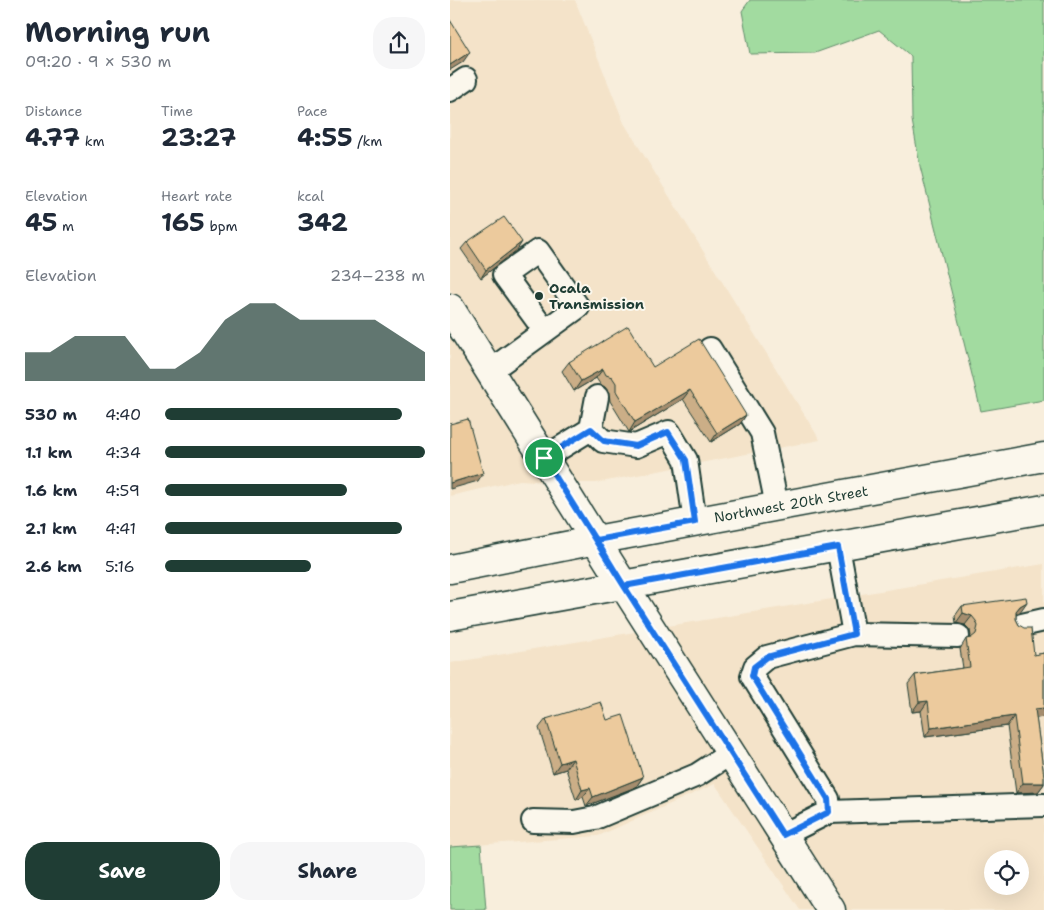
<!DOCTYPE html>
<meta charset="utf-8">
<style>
body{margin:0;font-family:"Shantell Sans",sans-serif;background:#f6f6f7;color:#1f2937;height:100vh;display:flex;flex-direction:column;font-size:19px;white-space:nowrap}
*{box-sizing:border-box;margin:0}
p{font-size:16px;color:#747a83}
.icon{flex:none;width:28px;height:28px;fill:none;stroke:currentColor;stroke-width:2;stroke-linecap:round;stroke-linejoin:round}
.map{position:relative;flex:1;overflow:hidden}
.panel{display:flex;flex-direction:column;background:#fff;width:450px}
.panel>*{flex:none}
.buttons{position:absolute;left:534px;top:850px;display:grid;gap:10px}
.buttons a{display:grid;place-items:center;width:45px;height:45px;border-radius:50%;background:#fff;box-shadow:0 5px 20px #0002;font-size:25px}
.pin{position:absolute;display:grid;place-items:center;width:42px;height:42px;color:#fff;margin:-21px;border:2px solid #fff;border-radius:50%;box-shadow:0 1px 5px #0007}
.round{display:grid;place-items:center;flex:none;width:52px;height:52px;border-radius:20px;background:#f6f6f7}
.headline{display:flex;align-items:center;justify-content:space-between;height:85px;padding:0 25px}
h1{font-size:28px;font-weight:700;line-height:38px}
.metrics{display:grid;grid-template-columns:repeat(3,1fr);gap:8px;height:85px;padding:5px 25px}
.metrics div{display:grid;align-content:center}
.metrics b{font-size:25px;font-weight:700}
.metrics small{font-size:14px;font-weight:400}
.metrics p{font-size:14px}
.chart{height:140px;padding:10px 25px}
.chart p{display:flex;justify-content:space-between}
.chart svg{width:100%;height:90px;margin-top:5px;fill:#1f3d34;opacity:.7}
.action{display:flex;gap:10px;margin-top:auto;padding:10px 25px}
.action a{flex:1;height:58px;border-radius:20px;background:#1f3d34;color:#fff;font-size:20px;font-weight:700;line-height:58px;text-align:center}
.action a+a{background:#f6f6f7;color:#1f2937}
ul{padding:0 25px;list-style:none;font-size:16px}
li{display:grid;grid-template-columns:80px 60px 1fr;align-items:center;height:38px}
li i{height:12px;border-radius:6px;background:#1f3d34}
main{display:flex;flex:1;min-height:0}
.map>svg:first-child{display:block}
</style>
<main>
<section class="panel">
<div class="headline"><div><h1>Morning run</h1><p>09:20 · 9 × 530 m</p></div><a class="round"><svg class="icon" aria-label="share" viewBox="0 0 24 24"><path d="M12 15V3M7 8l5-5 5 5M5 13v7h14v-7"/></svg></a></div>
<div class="metrics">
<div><p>Distance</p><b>4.77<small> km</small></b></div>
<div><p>Time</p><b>23:27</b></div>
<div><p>Pace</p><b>4:55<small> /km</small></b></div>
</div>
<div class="metrics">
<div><p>Elevation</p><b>45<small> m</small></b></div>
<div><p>Heart rate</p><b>165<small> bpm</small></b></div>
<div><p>kcal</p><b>342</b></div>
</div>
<div class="chart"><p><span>Elevation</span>234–238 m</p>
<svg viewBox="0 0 160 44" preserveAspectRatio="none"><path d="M0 44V30L10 30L20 22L30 22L40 22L50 38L60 38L70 30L80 14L90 6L100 6L110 14L120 14L130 14L140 14L150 22L160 30V44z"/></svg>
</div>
<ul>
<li><b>530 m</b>4:40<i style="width:91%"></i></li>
<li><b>1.1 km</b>4:34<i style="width:100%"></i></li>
<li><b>1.6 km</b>4:59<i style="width:70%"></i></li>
<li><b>2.1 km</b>4:41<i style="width:91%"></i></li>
<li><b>2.6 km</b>5:16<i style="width:56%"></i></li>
</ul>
<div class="action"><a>Save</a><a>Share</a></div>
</section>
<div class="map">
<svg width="594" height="910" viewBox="0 0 594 910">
<rect width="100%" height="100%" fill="#f8eedc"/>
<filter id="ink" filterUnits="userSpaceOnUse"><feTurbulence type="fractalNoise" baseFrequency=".02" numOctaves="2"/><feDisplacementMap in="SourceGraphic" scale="10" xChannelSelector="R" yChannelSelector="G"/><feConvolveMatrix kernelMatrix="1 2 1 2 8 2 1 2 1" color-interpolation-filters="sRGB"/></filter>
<g filter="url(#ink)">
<path fill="#f4e3c9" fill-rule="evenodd" d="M 0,0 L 125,0 L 174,123 L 370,440 L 146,483 L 122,483 L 0,289 Z
M 0,327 L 98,482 L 70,480 L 0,496 Z
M 594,564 L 594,910 L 393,910 L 212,627 ZM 542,859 L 570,859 L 570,886 L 542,886 Z
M 191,631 L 369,910 L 350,910 L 265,784 L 148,836 L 0,847 L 0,663 Z"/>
<path fill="#a2dba0" stroke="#608c6a" d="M 300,0 L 594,0 L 594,400 L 531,411 L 470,166 L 462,120 L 461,56 L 429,30 L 365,53 L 300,54 L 292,11 Z
M 31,845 L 36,910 L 0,910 L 0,847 Z"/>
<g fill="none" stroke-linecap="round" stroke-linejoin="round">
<defs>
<path id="minor" d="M 0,90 L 16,79
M 260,349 L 312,433 L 327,506
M 40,371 L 128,307 L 88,251 L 54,275 L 95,331
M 141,429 L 147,397
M 94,458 L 141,429 L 153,441 L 186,446 L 219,432 L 236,460 L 245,522
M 572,625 L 594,620
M 404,634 L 508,636
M 379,812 L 378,799 L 302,676 L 305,667 L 317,657 L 404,634 L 388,547
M 83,821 L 124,822 L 145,818 L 247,775 L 281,753
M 333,835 L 379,812 L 594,805"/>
<path id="major" d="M 0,308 L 174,586 L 381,910
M 0,569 L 146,540 L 594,457
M 0,616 L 594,509"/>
</defs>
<use href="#minor" stroke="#1f3d34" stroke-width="26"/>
<use href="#major" stroke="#1f3d34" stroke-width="31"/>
<use href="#minor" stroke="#fbf7ec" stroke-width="22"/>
<use href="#major" stroke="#fbf7ec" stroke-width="28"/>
</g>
<path fill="#cbae87" stroke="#1f3d34" d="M 17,242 L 67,250 L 31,278 L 11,249 Z
M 119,362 L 203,367 L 296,415 L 290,424 L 261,442 L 233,399 L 179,432 L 160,401 L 159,392 L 155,387 L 150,384 L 146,378 L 124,391 L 112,371 Z
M 512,606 L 570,612 L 566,614 L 566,619 L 584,655 L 594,653 L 594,717 L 586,718 L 594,776 L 594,784 L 588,792 L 566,793 L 557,726 L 475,737 L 471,711 L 462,712 L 458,684 L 465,675 L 513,668 L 510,649 L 516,639 L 520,638 L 521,636 L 520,630 L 515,625 L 506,623 L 505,616 Z
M 96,719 L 157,720 L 193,777 L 186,787 L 136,806 L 133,797 L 126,800 L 116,769 L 103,773 L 89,728 Z"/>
<path fill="#a58d6e" stroke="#1f3d34" d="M 20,52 L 13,62 L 0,70 L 0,65 Z
M 72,242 L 67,250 L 31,278 L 36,270 Z
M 153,369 L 146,378 L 124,391 L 131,381 Z
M 240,390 L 233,399 L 179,432 L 185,422 Z
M 296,415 L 290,424 L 261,442 L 267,433 Z
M 33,473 L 28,481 L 0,489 L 0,483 Z
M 577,602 L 570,612 L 563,615 L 570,606 Z
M 513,613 L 522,616 L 515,625 L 506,623 Z
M 478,701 L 471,711 L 462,712 L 469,702 Z
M 594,708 L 594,717 L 578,719 L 585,709 Z
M 564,716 L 557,726 L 475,737 L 481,728 Z
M 123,759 L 116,769 L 103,773 L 110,763 Z
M 193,777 L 186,787 L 136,806 L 143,797 Z
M 573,783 L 594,783 L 594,784 L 588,792 L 566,793 Z
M 140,788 L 133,797 L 126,800 L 132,790 Z"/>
<path fill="#ecca9d" stroke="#1f3d34" d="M 0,20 L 20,52 L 0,65 Z
M 54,217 L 72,242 L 36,270 L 17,242 Z
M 178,326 L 203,367 L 249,339 L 296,415 L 267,433 L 240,390 L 185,422 L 166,391 L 166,383 L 162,377 L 156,375 L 153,369 L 131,381 L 119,362 Z
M 18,419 L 33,473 L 0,483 L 0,424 Z
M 576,597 L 577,602 L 570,606 L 566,611 L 566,619 L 569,625 L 574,628 L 581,628 L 584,655 L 594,653 L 594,708 L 585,709 L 594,776 L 594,783 L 573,783 L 564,716 L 481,728 L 478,701 L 469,702 L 465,675 L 520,667 L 516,639 L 521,638 L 526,634 L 528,626 L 526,621 L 522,616 L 513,613 L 512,606 Z
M 151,702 L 157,720 L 173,715 L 193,777 L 143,797 L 140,788 L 132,790 L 123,759 L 110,763 L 96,719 Z"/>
</g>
<g fill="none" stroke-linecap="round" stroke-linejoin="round" filter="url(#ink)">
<defs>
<path id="route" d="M 94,458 L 174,586 L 333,835 L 379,812 L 378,799 L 302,676 L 304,667 L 317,657 L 404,634 L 388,547 L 174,586 L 146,540 L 245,522 L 236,460 L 218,432 L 186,446 L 154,441 L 141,429 L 94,458"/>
</defs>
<use href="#route" stroke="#fff" stroke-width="10"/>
<use href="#route" stroke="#1a73e8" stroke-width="6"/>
</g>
<circle fill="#1f3d34" stroke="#fbf7ec" stroke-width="2" cx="89" cy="296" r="5"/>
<g text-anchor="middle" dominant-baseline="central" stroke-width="4" stroke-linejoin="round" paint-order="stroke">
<g font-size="14" font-weight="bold" fill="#1f3d34" stroke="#fbf7ec" text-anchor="start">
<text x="99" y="288">Ocala<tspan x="99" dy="16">Transmission</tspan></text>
</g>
<g font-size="14" fill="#1f3d34" stroke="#fbf7ec">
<text transform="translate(341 504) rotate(-10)">Northwest 20th Street</text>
</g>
</g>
</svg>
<div class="buttons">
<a><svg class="icon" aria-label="locate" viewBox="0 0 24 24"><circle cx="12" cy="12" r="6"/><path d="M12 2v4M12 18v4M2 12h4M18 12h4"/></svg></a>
</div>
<div class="pin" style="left:94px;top:458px;background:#1e9e55"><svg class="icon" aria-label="arrive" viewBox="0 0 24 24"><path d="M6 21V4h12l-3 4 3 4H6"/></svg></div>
</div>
</main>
